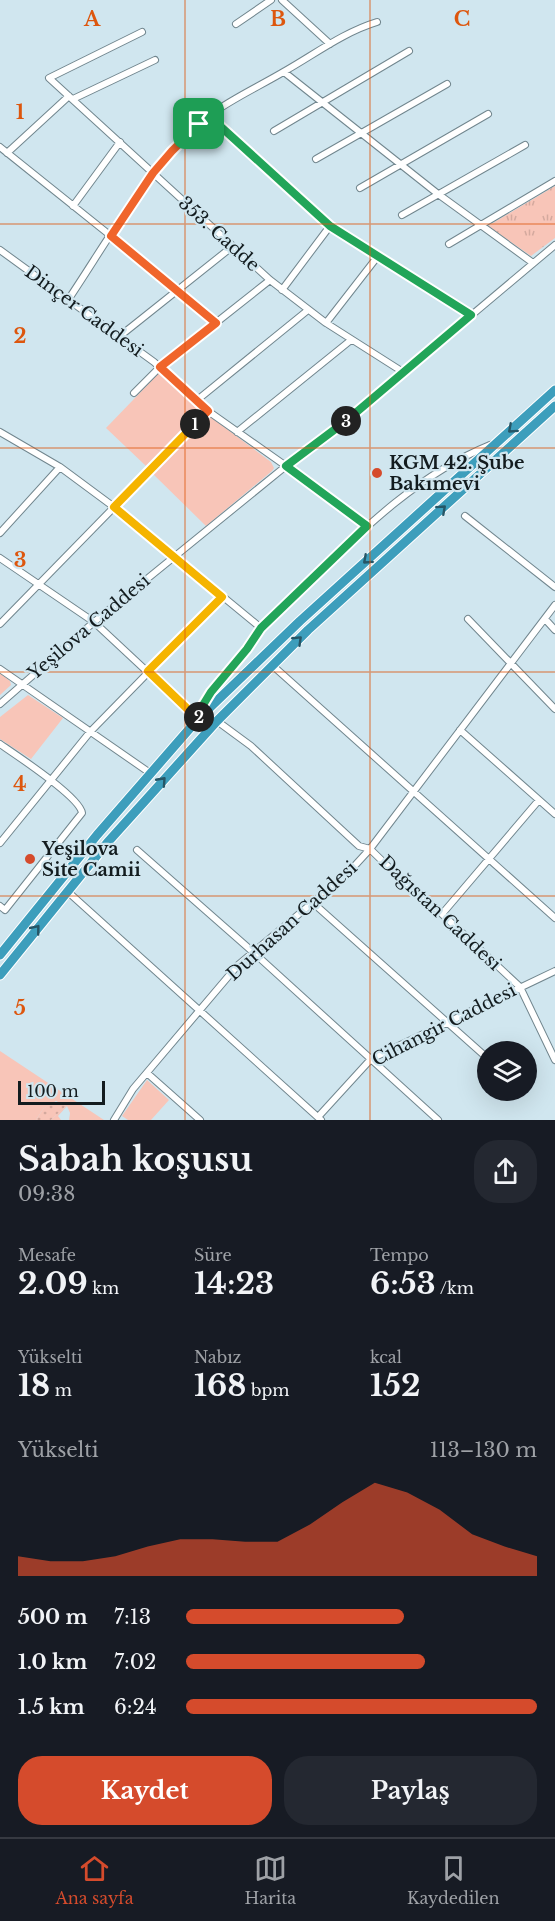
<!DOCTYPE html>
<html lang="tr">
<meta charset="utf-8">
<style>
body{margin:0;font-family:"Libre Baskerville",serif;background:#242831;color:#f1f3f6;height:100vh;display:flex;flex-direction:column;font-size:22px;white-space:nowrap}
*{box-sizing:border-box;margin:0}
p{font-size:20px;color:#9ea1a6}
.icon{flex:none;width:33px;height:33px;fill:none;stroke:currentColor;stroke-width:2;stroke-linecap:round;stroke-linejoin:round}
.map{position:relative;height:1120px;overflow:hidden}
.sheet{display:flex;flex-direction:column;background:#171b24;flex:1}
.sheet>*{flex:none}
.buttons{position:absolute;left:477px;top:1041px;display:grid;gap:12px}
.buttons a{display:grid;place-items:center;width:60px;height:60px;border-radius:50%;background:#171b24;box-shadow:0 6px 24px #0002;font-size:30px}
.scale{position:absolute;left:18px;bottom:15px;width:87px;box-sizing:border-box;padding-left:6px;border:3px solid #131c1f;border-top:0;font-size:16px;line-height:21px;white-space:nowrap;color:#131c1f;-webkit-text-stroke:4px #d0e6ef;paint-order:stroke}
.pin{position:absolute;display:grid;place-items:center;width:51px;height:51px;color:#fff;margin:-26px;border-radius:12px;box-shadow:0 3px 9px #0006}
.km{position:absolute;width:30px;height:30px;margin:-15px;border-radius:50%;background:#222;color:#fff;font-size:16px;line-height:30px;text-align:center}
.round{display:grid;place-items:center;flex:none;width:63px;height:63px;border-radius:24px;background:#242831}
.summary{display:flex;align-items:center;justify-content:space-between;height:102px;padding:0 18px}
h1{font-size:33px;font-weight:700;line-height:45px}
.stats{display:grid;grid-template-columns:repeat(3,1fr);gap:9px;height:102px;padding:6px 18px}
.stats div{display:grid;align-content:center}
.stats b{font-size:30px;font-weight:700}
.stats small{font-size:16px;font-weight:400}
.stats p{font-size:16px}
.chart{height:168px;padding:12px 18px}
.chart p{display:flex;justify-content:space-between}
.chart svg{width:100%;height:108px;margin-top:6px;fill:#d54b2c;opacity:.7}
.primary-button{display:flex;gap:12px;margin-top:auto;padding:12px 18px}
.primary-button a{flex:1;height:69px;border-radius:24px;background:#d54b2c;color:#fff;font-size:24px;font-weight:700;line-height:69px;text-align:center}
.primary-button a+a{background:#242831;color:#f1f3f6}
ul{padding:0 18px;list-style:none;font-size:20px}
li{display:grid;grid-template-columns:96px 72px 1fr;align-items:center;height:45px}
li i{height:15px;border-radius:8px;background:#d54b2c}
.tab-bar{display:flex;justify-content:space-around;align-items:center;height:84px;border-top:2px solid #363941;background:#171b24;font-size:16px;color:#9ea1a6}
.tab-bar a{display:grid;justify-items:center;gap:3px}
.tab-bar .on{color:#d54b2c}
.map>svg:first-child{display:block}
</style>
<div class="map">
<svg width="555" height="1120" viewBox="0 0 555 1120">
<defs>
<pattern id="grass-dots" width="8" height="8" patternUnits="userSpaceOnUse" patternTransform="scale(1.5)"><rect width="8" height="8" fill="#f8c5b8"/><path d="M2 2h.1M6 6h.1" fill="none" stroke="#d4a99e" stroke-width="1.8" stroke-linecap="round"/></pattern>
<pattern id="park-tufts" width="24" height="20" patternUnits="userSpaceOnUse" patternTransform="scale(1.5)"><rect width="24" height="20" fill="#f8c5b8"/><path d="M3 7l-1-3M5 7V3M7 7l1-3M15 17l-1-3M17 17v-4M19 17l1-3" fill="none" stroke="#d4a99e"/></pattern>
</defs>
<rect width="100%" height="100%" fill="#d0e6ef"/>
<path fill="url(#grass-dots)" d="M 53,1102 L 59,1102 L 66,1106 L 51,1120 L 36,1120 L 43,1109 Z"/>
<path fill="url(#park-tufts)" d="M 555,186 L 555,238 L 531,256 L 488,226 Z"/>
<path fill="#f8c5b8" d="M 160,372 L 201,411 L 146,466 L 106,428 Z
M 208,415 L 271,462 L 274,468 L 272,471 L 206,526 L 152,473 Z
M 0,673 L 10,681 L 11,685 L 0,695 Z
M 28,695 L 63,718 L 31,759 L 0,739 L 0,717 Z
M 0,1051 L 104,1120 L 69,1120 L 70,1113 L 67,1106 L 58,1116 L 61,1120 L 51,1120 L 66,1106 L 56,1101 L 43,1109 L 36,1120 L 0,1120 Z
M 147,1080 L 169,1100 L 151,1120 L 128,1120 L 122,1116 Z"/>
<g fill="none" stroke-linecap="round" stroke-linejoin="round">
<defs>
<path id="minor" d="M 282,0 L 330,44
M 236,24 L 271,0
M 142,32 L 49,78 L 270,280 L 326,323 L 403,372
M 284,72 L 438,194 L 533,263
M 73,99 L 155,60
M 209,116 L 330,226 L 471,315
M 274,131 L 409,51
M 0,147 L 111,236 L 216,323
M 7,153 L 69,96
M 316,159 L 447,84
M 360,188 L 488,114
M 73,206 L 120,142
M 402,215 L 525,145
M 449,244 L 555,181
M 0,250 L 154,362 L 208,411 L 286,466 L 367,526
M 282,290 L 330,226
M 68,300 C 109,239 152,160 210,115 C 233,98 260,86 285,71 C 315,54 344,32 377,22
M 326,323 L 378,256
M 120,336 L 233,246
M 134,393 L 160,367 L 270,280
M 196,401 L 308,310
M 0,432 L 60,467 L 114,507 L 261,628
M 237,432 L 351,340
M 465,516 L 555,587
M 0,533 L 60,467
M 0,558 L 94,622 L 198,719 C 207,692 227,673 245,652 C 251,644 256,634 263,626 C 277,609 296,594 312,578 C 365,527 421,473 490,445
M 468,619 L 555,709
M 545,619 L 555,630
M 0,624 L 208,411
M 272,665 L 555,918
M 0,669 L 150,773
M 0,704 L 94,622 L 286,466 L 341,425 L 555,245
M 217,721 L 251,746 L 359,846 L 370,849 L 401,879 L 442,914 L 520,987 L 555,1060
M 460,730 L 555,814
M 0,744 C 16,755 80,797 82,813 L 5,910 L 0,906
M 0,843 L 90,732 L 222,597
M 57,845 L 76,861
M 137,850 L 253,952 L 438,1120
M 67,891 L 321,1120
M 312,902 L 485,1056
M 442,914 L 539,800
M 147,1073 L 200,1120
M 318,1117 L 371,1059 L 555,971
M 114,1120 L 133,1089 L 238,965 L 348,873 L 370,849 L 555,605"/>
<path id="highway" d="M 0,955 L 97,835 L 198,719 L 300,621 L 555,390
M 0,975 L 107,843 L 217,721 L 308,630 L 555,406"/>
</defs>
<use href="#minor" stroke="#71868e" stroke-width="8"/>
<use href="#highway" stroke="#fff" stroke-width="11"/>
<use href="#minor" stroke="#fff" stroke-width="6"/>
<use href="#highway" stroke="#3d9ebc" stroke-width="9"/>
</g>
<defs><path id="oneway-chevron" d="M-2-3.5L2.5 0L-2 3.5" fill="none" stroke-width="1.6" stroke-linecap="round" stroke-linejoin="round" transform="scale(1.5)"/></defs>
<g stroke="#265666">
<use href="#oneway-chevron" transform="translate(512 429) rotate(138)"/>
<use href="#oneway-chevron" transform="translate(442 509) rotate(-42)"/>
<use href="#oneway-chevron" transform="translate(367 560) rotate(138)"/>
<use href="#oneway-chevron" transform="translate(298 640) rotate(-44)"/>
<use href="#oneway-chevron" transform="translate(162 781) rotate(-48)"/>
<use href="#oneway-chevron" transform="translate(36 929) rotate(-51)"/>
</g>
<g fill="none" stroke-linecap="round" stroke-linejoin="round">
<defs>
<path id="split-1" d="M 195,424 L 208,411 L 160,367 L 216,323 L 111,236 L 153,173 L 172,151 L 199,124"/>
<path id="split-2" d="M 195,424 L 114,507 L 222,597 L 148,671 L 198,719 L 199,717"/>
<path id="split-3" d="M 199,717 L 203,705 L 211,692 L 247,649 L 261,628 L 367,526 L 286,466 L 346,421"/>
<path id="split-4" d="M 199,124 L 209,116 L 330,226 L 471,315 L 346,421"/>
</defs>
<use href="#split-1" stroke="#fff" stroke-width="12"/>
<use href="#split-2" stroke="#fff" stroke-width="12"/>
<use href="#split-3" stroke="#fff" stroke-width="12"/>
<use href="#split-4" stroke="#fff" stroke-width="12"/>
<use href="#split-1" stroke="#f0652b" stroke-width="8"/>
<use href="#split-2" stroke="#f5b400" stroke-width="8"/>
<use href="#split-3" stroke="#22a559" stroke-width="8"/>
<use href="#split-4" stroke="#22a559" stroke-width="8"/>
</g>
<path fill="none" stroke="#dd560d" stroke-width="1.5" stroke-opacity="0.55" d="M 185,0 L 185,1120M 370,0 L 370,1120M 0,224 L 555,224M 0,448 L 555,448M 0,672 L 555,672M 0,896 L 555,896"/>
<g fill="#d54b2c" stroke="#d0e6ef" stroke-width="2">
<circle cx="377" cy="473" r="6"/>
<circle cx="30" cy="859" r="6"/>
</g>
<g text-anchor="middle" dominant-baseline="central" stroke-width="4.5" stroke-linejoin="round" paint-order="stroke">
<g font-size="18" fill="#131c1f" stroke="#d0e6ef">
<text transform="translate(219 234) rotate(42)">353. Cadde</text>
<text transform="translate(84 311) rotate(36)">Dinçer Caddesi</text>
<text transform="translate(89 627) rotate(-40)">Yeşilova Caddesi</text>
<text transform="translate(440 913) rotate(43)">Dağıstan Caddesi</text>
<text transform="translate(292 921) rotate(-42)">Durhasan Caddesi</text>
<text transform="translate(444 1025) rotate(-27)">Cihangir Caddesi</text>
</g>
<g font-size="18" font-weight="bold" fill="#131c1f" stroke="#d0e6ef" text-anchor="start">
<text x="389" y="463">KGM 42. Şube<tspan x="389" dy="21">Bakımevi</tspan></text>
<text x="42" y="849">Yeşilova<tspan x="42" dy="21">Site Camii</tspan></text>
</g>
</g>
<g font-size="20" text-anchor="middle" font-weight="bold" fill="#dd560d" stroke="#d0e6ef" stroke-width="4.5" stroke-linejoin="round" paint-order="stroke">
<text x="92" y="26">A</text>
<text x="278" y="26">B</text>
<text x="462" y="26">C</text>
<text x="20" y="119">1</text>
<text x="20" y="343">2</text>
<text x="20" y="567">3</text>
<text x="20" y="791">4</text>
<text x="20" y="1015">5</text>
</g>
</svg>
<div class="buttons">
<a><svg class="icon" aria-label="layers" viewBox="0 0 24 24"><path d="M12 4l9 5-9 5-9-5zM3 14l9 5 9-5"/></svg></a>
</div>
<div class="scale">100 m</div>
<div class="pin" style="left:199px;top:124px;background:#1e9e55"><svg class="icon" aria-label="arrive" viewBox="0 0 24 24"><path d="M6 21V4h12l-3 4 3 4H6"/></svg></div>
<b class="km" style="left:195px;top:424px">1</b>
<b class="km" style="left:199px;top:717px">2</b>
<b class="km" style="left:346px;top:421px">3</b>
</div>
<section class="sheet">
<div class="summary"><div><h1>Sabah koşusu</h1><p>09:38</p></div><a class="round"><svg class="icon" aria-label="share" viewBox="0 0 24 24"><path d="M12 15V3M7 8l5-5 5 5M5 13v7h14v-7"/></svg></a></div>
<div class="stats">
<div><p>Mesafe</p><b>2.09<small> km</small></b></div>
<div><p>Süre</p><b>14:23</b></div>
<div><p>Tempo</p><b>6:53<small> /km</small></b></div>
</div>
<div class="stats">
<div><p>Yükselti</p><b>18<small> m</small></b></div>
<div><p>Nabız</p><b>168<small> bpm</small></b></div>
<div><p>kcal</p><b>152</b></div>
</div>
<div class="chart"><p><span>Yükselti</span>113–130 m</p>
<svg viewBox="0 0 160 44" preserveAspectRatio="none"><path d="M0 44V36L10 38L20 38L30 36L40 32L50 29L60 29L70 30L80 30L90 23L100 14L110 6L120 10L130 17L140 27L150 32L160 36V44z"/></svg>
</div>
<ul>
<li><b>500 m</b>7:13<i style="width:62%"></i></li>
<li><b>1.0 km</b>7:02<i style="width:68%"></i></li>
<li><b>1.5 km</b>6:24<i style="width:100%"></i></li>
</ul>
<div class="primary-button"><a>Kaydet</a><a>Paylaş</a></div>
</section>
<nav class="tab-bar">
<a class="on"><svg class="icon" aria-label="home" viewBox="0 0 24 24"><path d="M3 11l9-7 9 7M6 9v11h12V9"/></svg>Ana sayfa</a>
<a><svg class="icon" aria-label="map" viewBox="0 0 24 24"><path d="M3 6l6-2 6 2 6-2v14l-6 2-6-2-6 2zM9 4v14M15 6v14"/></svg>Harita</a>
<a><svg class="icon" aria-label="saved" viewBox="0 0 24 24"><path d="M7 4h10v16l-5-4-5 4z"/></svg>Kaydedilen</a>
</nav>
